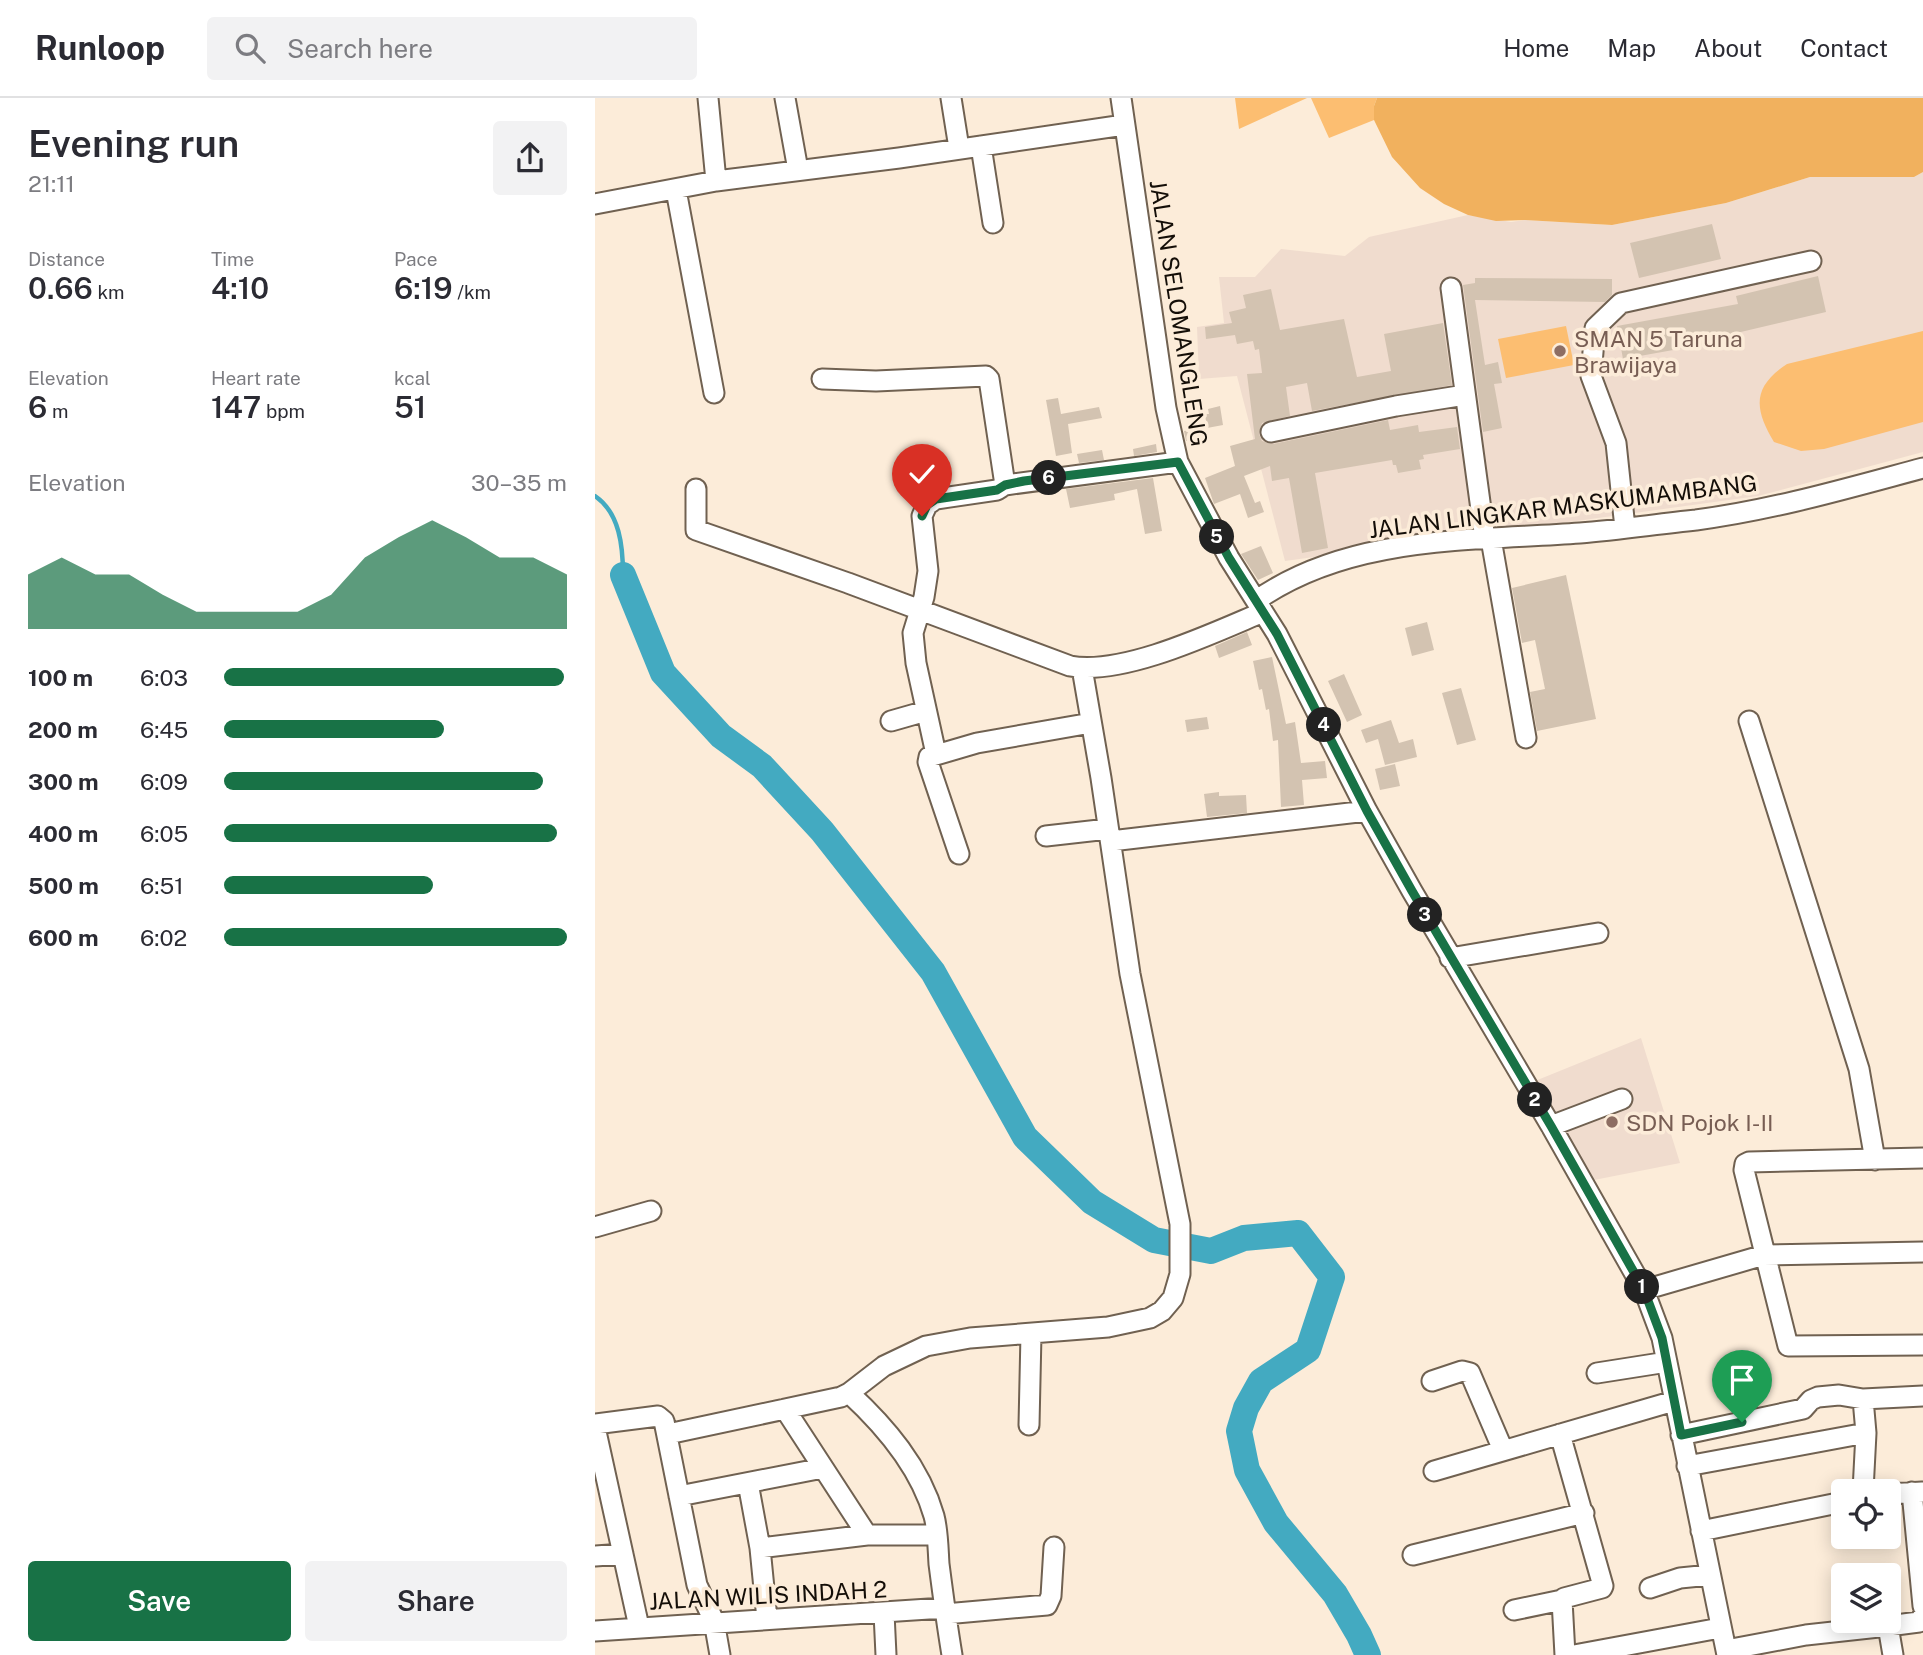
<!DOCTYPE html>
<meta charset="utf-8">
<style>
body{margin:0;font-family:"Public Sans",sans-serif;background:#f2f2f3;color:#2b2b33;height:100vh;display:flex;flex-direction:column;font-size:26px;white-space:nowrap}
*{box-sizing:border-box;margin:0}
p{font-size:23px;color:#7c7c81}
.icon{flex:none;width:38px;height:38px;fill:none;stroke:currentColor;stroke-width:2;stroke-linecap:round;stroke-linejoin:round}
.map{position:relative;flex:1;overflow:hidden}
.sheet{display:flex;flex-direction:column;background:#fff;width:595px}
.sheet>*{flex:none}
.controls{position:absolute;left:1236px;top:1381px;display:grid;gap:14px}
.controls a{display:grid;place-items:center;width:70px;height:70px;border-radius:7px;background:#fff;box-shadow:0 4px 18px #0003;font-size:35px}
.pin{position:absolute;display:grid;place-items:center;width:60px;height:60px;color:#fff;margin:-72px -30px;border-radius:50% 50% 50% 0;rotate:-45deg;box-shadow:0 0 7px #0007}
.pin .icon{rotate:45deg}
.km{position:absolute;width:35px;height:35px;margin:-18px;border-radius:50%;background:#222;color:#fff;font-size:19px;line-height:35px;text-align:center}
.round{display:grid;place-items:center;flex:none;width:74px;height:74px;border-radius:7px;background:#f2f2f3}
.headline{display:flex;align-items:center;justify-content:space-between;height:119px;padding:0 28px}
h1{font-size:38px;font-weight:600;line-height:52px}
.metrics{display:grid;grid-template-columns:repeat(3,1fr);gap:10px;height:119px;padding:7px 28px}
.metrics div{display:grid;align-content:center}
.metrics b{font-size:30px;font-weight:600}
.metrics small{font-size:19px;font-weight:400}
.metrics p{font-size:19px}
.chart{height:196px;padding:14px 28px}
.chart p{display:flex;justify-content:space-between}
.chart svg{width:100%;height:126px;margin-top:7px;fill:#187246;opacity:.7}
.action{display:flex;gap:14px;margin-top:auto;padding:14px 28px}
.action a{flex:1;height:80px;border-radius:7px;background:#187246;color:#fff;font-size:28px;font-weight:600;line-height:80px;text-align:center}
.action a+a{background:#f2f2f3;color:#2b2b33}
ul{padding:0 28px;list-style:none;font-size:23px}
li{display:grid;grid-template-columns:112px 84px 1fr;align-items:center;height:52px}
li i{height:18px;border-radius:9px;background:#187246}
header{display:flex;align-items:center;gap:42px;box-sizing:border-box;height:98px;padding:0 35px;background:#fff;border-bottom:2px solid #e1e1e2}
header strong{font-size:33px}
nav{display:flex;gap:38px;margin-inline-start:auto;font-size:24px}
.search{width:490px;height:63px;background:#f2f2f3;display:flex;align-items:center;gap:18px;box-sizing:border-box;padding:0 24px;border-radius:7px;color:#7c7c81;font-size:26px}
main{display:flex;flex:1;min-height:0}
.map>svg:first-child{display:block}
</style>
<header>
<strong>Runloop</strong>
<div class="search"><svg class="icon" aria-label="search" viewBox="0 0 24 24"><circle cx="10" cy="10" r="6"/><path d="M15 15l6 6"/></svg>Search here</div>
<nav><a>Home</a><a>Map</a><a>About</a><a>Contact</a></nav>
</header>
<main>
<section class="sheet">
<div class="headline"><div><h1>Evening run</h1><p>21:11</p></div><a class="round"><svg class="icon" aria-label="share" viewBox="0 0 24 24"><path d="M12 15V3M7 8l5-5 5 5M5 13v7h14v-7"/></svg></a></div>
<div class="metrics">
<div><p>Distance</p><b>0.66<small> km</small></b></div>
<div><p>Time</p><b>4:10</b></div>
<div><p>Pace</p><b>6:19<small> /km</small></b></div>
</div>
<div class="metrics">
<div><p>Elevation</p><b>6<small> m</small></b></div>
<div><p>Heart rate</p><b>147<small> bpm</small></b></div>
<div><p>kcal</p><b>51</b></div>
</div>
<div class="chart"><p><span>Elevation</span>30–35 m</p>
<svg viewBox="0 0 160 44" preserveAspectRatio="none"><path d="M0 44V25L10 19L20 25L30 25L40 32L50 38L60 38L70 38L80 38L90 32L100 19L110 12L120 6L130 12L140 19L150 19L160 25V44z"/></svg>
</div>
<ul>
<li><b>100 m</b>6:03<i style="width:99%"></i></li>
<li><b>200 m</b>6:45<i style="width:64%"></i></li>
<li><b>300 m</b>6:09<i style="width:93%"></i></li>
<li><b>400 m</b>6:05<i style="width:97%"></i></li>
<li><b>500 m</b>6:51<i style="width:61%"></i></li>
<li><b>600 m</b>6:02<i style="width:100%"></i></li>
</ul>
<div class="action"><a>Save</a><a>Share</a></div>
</section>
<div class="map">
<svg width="1328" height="1557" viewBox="0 0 1328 1557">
<rect width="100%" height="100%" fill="#fcecd9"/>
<path fill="#f0dcce" d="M 1328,74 L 1328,354 L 1163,398 L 690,463 L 642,278 L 604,281 L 602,229 L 629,225 L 624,179 L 660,179 L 686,151 L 750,158 L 774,139 L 873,117 L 916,124 L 930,122 L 1017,127 L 1131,105 L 1215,79 L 1319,79 Z
M 1046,940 L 1085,1065 L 994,1083 L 940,983 Z"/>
<path fill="#fcbe71" d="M 640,0 L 712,0 L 644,31 Z
M 716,0 L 782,0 L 779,8 L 779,22 L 734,40 Z
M 971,228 L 979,267 L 911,280 L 903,241 Z
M 1328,233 L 1328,324 L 1229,351 L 1206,353 L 1179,344 C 1159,311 1157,289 1192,266 Z"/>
<path fill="#f1b15e" d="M 782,0 L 1328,0 L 1328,74 L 1319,79 L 1215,79 L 1131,105 L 1017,127 L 930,122 L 901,123 L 873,117 L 849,106 L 825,90 L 797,59 L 779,22 L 779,8 Z"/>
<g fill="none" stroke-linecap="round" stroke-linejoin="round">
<path stroke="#43aac1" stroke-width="4.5" d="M 0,398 C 25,415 28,449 28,477"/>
<path stroke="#43aac1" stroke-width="26" d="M 28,477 L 68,575 L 126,638 L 167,668 L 227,733 L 338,874 L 430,1039 L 497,1104 L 559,1142 L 616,1153 L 649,1140 L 703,1135 L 737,1179 L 713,1252 L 666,1283 L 651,1310 L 644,1333 L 652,1372 L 681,1425 L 740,1496 L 764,1537 L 773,1557"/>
</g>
<path fill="#d3c3b1" d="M 1117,126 L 1126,161 L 1044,180 L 1035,145 Z
M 1223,178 L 1231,214 L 1133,237 L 1134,242 L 1028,261 L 1022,228 L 1143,206 L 1141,198 Z
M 880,180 L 1017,181 L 1017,197 L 1010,204 L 880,202 L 890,267 L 903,264 L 907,285 L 899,286 L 907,330 L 888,334 L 868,187 L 880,185 Z
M 676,191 L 685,232 L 749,221 L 762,279 L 796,273 L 789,236 L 848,225 L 857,287 L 717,313 L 712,285 L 691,289 L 695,318 L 667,325 L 664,336 L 667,343 L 678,346 L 793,322 L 795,332 L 823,327 L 824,334 L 862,329 L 865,351 L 828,357 L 829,361 L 824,362 L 826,371 L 803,375 L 801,367 L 798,367 L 797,362 L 720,375 L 733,450 L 707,455 L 694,380 L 677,383 L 675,368 L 649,378 L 660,405 L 665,403 L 669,414 L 653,420 L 645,396 L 619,406 L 610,380 L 640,368 L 635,348 L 660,341 L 652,276 L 667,275 L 664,251 L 660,252 L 658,243 L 642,246 L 640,237 L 611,241 L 610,229 L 637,225 L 634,214 L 651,210 L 648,197 Z
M 463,300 L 466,316 L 504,309 L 507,320 L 473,326 L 477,355 L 461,358 L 451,302 Z
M 625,308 L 628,327 L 612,330 L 610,316 L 614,316 L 613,311 Z
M 606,329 L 609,340 L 591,343 L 589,333 Z
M 561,346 L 562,354 L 539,358 L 538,351 Z
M 507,352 L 509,362 L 484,365 L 482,356 Z
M 558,380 L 567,433 L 550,436 L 542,391 L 519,396 L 520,402 L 475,410 L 471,391 Z
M 666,448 L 678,475 L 663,482 L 646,456 Z
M 971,477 L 1001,621 L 942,633 L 935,594 L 950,591 L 940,542 L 927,545 L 917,490 Z
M 832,524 L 839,552 L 817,558 L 810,530 Z
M 652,534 L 657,547 L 624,560 L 620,548 Z
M 677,559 L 691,626 L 700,624 L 706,665 L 730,663 L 732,680 L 707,682 L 709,707 L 686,709 L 683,642 L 678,643 L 674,611 L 671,612 L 667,591 L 664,592 L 658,563 Z
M 749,576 L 767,617 L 752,624 L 733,583 Z
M 866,590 L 881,642 L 862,647 L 847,595 Z
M 612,619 L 614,631 L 592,634 L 590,622 Z
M 796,622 L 804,645 L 818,641 L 822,659 L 790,667 L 783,641 L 771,645 L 766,632 Z
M 800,666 L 805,688 L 785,692 L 780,671 Z
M 624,694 L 624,698 L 651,697 L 652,715 L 612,719 L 609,696 Z"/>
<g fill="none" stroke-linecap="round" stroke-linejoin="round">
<defs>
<path id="minor" d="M 113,0 L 121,83
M 190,0 L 203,72
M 356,0 L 364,50
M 526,0 L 571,310 L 583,364 L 634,460 L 682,536 L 772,713 L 817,793 L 956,1028 L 1049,1192 L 1067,1240 L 1132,1557
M 386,48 L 398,125
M 81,92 L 119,295
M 0,106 L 121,83 L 304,60 L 529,27
M 856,190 L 890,441
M 227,281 L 281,283 L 391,278 L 394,281 L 410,387 L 402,392 L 341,401 L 332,407 L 327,418 L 333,473 L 329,499 L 318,535 L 321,565 L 341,656
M 676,334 L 801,308 L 870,297
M 410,387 L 583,364
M 101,391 L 101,432 L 253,485 L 475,568 C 528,578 618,535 668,514
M 1030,430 L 1021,345 L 996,278 L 1000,230 L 1026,205 L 1216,163
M 896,441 L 931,640
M 662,502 C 755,437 876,443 985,435 C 1023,432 1062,426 1101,422 C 1178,412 1253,390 1328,370
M 296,623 L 331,613
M 1154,623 L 1264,971 L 1280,1062
M 451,738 L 513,731
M 516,743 L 772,713
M 364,756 L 333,664 L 334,659 L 382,645 L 496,625
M 855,860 L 1003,835
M 956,1028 L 1027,1001
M 1328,1060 L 1154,1064 L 1150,1066 L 1149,1072 L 1193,1248 L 1328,1247
M 0,1129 L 56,1113
M 1049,1192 L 1169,1157 L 1328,1154
M 1002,1275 L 1072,1264
M 837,1283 L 867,1273 L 875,1275 L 908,1352
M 254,1295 C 291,1329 325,1369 339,1418 C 343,1433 343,1451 344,1466 C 348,1497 352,1527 357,1557
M 190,1311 L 272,1437
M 0,1326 L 63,1318 L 69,1323 L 102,1487 L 119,1523 L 125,1557
M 434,1327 L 436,1236
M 0,1329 L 44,1529
M 73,1336 L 246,1299 L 254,1295 L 289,1268 L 331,1248 L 375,1240 L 513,1229 L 555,1220 L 567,1213 L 578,1200 L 585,1176 L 585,1126 L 535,876 L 506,680 L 487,570
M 965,1336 L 1008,1488 L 1007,1490 L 969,1500 L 967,1502 L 970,1557
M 1086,1337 L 1208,1311 L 1216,1302 L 1223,1299 L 1244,1297 L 1268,1301 L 1328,1298
M 1092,1368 L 1271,1335
M 839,1373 L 1079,1303
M 153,1385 L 165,1450 L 172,1521
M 1268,1393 L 1271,1335 L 1268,1301
M 1317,1394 L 1328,1508
M 1293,1396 L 1327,1394
M 84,1398 L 228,1370
M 1106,1433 L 1248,1404
M 165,1450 L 272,1437 L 341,1437
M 818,1457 L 989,1415
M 0,1458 L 28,1456
M 1055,1490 L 1085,1480 L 1115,1477
M 919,1512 L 967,1502
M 289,1515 L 291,1557
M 350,1516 L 452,1507 L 456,1498 L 459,1449
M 0,1533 L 349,1510
M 1131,1552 L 1211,1537 L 1293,1528
M 979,1557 L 1125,1530
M 1298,1557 L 1293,1528 L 1324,1524 L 1328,1518"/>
</defs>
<use href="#minor" stroke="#706151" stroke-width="23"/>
<use href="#minor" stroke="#fff" stroke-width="19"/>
</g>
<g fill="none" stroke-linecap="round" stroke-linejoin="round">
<defs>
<path id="route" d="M 327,418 L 332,407 L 341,401 L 402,392 L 410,387 L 429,383 L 583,364 L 634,460 L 682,536 L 772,713 L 817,793 L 956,1028 L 1049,1192 L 1067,1240 L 1086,1337 L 1147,1324"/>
</defs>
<use href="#route" stroke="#fff" stroke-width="14"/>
<use href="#route" stroke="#187246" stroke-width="9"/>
</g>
<g fill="#8d6e63" stroke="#fcecd9" stroke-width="2.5">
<circle cx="965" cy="253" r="7"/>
<circle cx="1017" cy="1024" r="7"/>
</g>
<g text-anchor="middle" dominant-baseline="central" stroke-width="7" stroke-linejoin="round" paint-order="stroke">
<g font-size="23" fill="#140e08" stroke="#fcecd9">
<text transform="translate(584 215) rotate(81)">JALAN SELOMANGLENG</text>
<text transform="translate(968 408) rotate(-7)">JALAN LINGKAR MASKUMAMBANG</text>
<text transform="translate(173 1497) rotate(-3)">JALAN WILIS INDAH 2</text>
</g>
<g font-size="23" fill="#785e54" stroke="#fcecd9" text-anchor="start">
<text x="979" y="240">SMAN 5 Taruna<tspan x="979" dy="26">Brawijaya</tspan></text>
<text x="1031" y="1024">SDN Pojok I-II</text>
</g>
</g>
</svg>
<div class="controls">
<a><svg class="icon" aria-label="locate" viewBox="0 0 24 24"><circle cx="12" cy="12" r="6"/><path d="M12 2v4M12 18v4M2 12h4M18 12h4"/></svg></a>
<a><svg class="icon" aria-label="layers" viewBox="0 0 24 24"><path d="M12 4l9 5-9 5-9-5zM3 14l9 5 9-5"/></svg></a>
</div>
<div class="pin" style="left:1147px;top:1324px;background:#1e9e55"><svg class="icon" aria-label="arrive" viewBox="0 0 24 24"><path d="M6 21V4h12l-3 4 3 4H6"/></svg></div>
<div class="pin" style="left:327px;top:418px;background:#d93025"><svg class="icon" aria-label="check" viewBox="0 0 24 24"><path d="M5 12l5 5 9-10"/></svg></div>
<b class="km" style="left:1047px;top:1189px">1</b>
<b class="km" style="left:940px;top:1002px">2</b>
<b class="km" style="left:830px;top:817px">3</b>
<b class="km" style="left:729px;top:627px">4</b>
<b class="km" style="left:622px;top:439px">5</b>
<b class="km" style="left:454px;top:380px">6</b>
</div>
</main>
